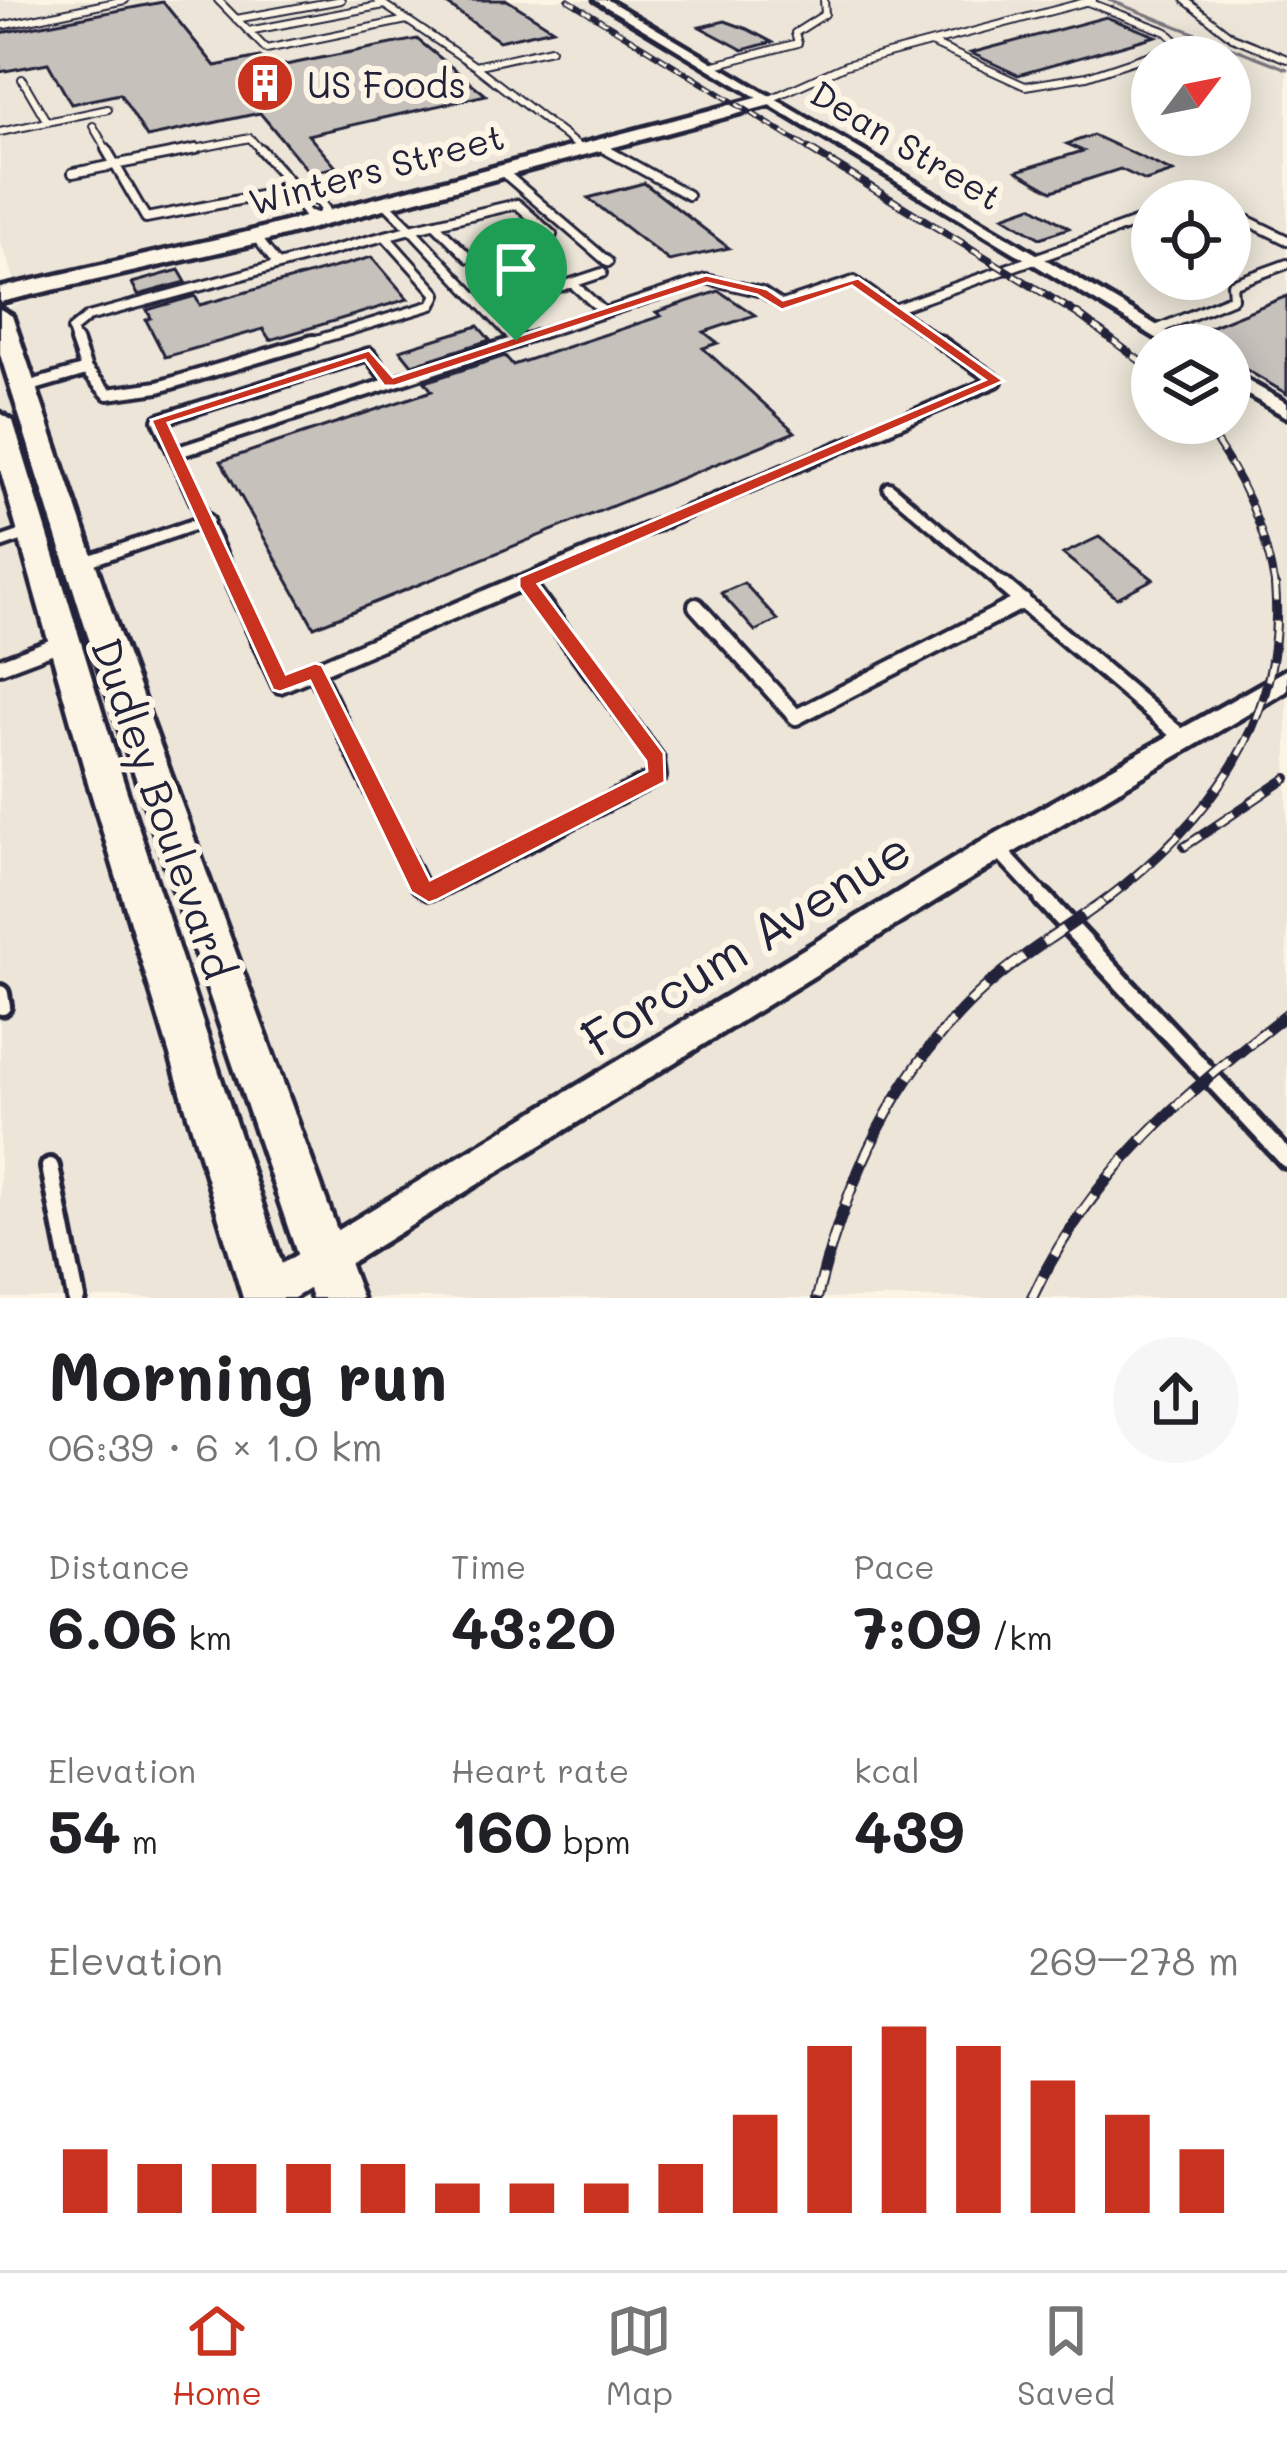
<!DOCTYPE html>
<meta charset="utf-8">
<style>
body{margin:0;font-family:Mali,sans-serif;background:#f6f6f6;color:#202124;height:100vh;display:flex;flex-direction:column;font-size:45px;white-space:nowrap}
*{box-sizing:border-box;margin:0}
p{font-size:39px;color:#757577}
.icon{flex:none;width:66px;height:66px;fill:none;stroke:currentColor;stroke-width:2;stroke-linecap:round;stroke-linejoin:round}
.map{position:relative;height:1298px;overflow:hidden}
.details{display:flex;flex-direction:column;background:#fff;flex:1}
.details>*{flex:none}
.needle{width:78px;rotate:58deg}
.tools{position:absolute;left:1131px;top:36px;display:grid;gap:24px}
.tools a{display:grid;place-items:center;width:120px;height:120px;border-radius:50%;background:#fff;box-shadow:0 6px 30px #0003;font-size:60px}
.pin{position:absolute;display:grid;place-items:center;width:102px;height:102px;color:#fff;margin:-123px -51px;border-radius:50% 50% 50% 0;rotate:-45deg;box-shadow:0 0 12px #0007}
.pin .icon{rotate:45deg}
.round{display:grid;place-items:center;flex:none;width:126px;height:126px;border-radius:63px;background:#f6f6f6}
.head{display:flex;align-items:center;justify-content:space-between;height:204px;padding:0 48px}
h1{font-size:66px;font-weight:700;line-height:90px}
.metrics{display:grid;grid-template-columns:repeat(3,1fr);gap:18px;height:204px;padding:12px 48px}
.metrics div{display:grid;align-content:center}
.metrics b{font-size:60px;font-weight:700}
.metrics small{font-size:33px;font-weight:400}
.metrics p{font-size:33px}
.chart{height:336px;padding:24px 48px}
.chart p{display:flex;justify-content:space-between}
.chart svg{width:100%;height:216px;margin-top:12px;stroke:#c8321e;stroke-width:6}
.tab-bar{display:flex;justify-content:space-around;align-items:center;height:168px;border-top:3px solid #e0e0e0;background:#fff;font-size:33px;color:#757577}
.tab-bar a{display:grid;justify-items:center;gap:6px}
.tab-bar .selected{color:#c8321e}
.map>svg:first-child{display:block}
</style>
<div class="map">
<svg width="1287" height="1298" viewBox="0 0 1287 1298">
<rect width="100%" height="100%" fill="#fcf5e5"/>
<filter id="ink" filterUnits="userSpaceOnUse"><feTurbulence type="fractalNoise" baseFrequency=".00833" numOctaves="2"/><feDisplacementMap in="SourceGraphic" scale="24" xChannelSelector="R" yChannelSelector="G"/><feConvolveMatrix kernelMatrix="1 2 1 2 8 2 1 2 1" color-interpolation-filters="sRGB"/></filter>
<g filter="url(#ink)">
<path fill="#ece5d8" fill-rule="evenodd" d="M 0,0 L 1287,0 L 1287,1298 L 0,1298 L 0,310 L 24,303 L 0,241 ZM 1152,57 L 1230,57 L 1230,135 L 1152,135 ZM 1152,201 L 1230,201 L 1230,279 L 1152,279 ZM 1152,345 L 1230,345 L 1230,423 L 1152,423 Z"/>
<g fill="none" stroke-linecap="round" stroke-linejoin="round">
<path stroke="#78757e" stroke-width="3" d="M 1109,0 L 1287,69"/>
</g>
<path fill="#c6c1bb" stroke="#22223b" stroke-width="3" d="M 441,0 L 507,0 L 553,29 L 499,41 Z
M 163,2 L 215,66 L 260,57 L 270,68 L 417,39 L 486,95 L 308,135 L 336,167 L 310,173 L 260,113 L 147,137 L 120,94 L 71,104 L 48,63 L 0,72 L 0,33 Z
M 1106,17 L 1156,36 L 1018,75 L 971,53 Z
M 725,21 L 747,29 L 772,42 L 743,50 L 700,27 Z
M 1093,135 L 1173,172 L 1146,181 L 1120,169 L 1052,191 L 1017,171 L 1083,151 L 1067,144 Z
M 644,183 L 729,248 L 669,261 L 588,198 Z
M 1032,206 L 1069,228 L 1040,238 L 1003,216 Z
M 372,257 L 408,299 L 270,340 L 263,329 L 165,357 L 146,320 L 151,318 L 147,310 L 195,296 L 200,305 Z
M 179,270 L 186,282 L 138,295 L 132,283 Z
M 719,291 L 755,315 L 704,332 L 718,343 L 703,348 L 795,432 L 314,627 L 221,461 L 432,391 L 425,382 L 505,356 L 513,365 L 661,316 L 656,312 Z
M 1287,296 L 1287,394 L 1230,360 L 1230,345 L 1194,345 L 1185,337 Z
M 478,326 L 490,340 L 412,365 L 400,350 Z
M 1099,537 L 1153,579 L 1117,598 L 1063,554 Z
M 744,583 L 778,620 L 755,631 L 721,593 Z"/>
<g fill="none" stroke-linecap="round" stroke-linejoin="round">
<defs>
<path id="lane-far4" d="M 218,0 L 266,49 L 407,20 L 377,0
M 1185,0 L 1232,37 L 1287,59
M 236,19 L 341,0
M 407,20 L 475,66
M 0,26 L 125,0
M 248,31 L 384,5
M 931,43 L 1025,86 L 1087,76 L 1180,45 L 1167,32 L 1088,2
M 551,49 L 475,66 L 583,150
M 711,66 L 798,43 L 795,33 L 825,14 L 824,0
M 22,79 L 47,122
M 768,100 L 846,65 L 1093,0
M 93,126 L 108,152
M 0,132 L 108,109
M 600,146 L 610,152
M 180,152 L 250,138 L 262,152"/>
<path id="lane-far3" d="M 106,149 L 146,218 L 295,189
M 260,149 L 303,197 L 318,200 L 325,209 L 321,216
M 605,149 L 688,195
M 503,172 L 608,262
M 73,173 L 196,149
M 303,197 L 300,204 L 307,214 L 323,219
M 1198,201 L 1208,201
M 385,203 L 411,229 L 385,236
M 1230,212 L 1287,240
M 411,229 L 517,204 L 552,235 L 476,259 L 469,258 L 436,225
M 411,229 L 516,341
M 256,237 L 278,265
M 572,283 L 602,273
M 508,303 L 572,283 L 604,312
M 894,309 L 1152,217
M 1156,330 L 1233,298 L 1232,284 L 1287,264
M 77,344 L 72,330 L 88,317 L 385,236 L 437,294 L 432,305 L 303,344
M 509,344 L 706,279 L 762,292 L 782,305 L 854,281 L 943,344"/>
<path id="lane-far2" d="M 76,341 L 86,370 L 108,394 L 158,387 L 313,341
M 390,383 L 518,341
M 24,388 L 86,370
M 175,453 L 390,383
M 889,488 L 1007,588
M 0,543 L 32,532
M 82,563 L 208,520
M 526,582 L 531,588
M 236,588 L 159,420 L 369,354 L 390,383
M 508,588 L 996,381 L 939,341"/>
<path id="lane-far1" d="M 234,585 L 280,685 L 515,585
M 1003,585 L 1184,739
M 696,606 L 796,717 L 1023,601
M 0,666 L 61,643
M 315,671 L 419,885 L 429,892 L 437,890 L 658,776 L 656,759 L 528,585
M 997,848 L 1046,901"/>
<path id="lane" d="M 1043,898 L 1287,1159
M 0,994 L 2,1006
M 50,1167 L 76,1298"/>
<path id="street" d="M 595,0 L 608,0 L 1190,345 L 1168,345 Z
M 1230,371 L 1287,403 L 1287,417 L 1230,385 Z
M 1287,669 L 1287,691 L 1006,857 L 294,1298 L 243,1298 L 248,1284 L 986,839 Z"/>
<path id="secondary" d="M 768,95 L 774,96 L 774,104 L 254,244 L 0,302 L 0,288 L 243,233 Z
M 0,309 L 12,316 L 119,633 L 362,1298 L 312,1298 L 87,633 L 0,354 Z
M 0,413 L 13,421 L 125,786 L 293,1298 L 243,1298 L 89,786 L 0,469 Z"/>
</defs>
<use href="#lane-far4" stroke="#22223b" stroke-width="10"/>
<use href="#lane-far3" stroke="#22223b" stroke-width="14"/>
<use href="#lane-far2" stroke="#22223b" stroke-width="18"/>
<use href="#lane-far1" stroke="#22223b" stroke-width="22"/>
<use href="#lane" stroke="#22223b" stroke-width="26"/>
<use href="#street" stroke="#22223b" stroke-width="9"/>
<use href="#secondary" stroke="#22223b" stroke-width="9"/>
<use href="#lane-far4" stroke="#fcf5e5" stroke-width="6"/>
<use href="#lane-far3" stroke="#fcf5e5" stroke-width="8"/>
<use href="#lane-far2" stroke="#fcf5e5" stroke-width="10"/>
<use href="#lane-far1" stroke="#fcf5e5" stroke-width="14"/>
<use href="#lane" stroke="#fcf5e5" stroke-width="16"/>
<use href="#street" fill="#fcf5e5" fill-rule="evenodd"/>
<use href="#secondary" fill="#fcf5e5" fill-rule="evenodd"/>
<defs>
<path id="rail-far3" d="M 568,0 L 814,152"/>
<path id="rail-far2" d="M 809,149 L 1079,315 L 1152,370
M 1203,423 C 1241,474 1265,526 1275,588"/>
<path id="rail-far1" d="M 1184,847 L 1287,778
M 1104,901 C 1207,823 1287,722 1275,585"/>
<path id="rail" d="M 817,1298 C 845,1182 897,1066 988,985 C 1025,952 1068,928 1108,898
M 1032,1298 C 1092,1171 1179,1099 1287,1014"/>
</defs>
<use href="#rail-far3" stroke="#22223b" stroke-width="6"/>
<use href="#rail-far2" stroke="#22223b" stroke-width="8"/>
<use href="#rail-far1" stroke="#22223b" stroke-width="10"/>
<use href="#rail" stroke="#22223b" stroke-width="12"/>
<use href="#rail-far3" stroke="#fcf5e5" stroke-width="3" stroke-dasharray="9" stroke-linecap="butt"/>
<use href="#rail-far2" stroke="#fcf5e5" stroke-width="4.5" stroke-dasharray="12" stroke-linecap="butt"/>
<use href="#rail-far1" stroke="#fcf5e5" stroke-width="6" stroke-dasharray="20" stroke-linecap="butt"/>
<use href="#rail" stroke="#fcf5e5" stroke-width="8" stroke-dasharray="24" stroke-linecap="butt"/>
</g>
</g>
<path fill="#c8321e" stroke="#fff" stroke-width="3" fill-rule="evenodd" d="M 706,275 L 767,289 L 783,300 L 858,278 L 1004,381 L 538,584 L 664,753 L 665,782 L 437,900 L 429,903 L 411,892 L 310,681 L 280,692 L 273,690 L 151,420 L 369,350 L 393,377 ZM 707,283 L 757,295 L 782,310 L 852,286 L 985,380 L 519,577 L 519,587 L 646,761 L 647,771 L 430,880 L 322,665 L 315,663 L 286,674 L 168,423 L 365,360 L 384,386 L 395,386 Z"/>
<defs>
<symbol id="building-disc" viewBox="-11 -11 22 22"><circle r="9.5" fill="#c8321e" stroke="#fcf5e5"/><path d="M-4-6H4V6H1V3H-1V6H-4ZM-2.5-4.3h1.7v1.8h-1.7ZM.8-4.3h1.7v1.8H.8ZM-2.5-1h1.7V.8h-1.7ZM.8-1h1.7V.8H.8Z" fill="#fff"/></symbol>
</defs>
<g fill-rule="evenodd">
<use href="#building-disc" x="232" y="50" width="66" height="66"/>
</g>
<g text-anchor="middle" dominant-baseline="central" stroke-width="12" stroke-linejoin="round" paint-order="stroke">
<g font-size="36" fill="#22223b" stroke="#fcf5e5" text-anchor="start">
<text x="307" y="83">US Foods</text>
</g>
<g font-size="36" fill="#22223b" stroke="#fcf5e5">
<text transform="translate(907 144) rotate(31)">Dean Street</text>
<text transform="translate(376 168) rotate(-15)">Winters Street</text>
</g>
<g font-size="42" fill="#22223b" stroke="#fcf5e5">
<text transform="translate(164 808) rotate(71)">Dudley Boulevard</text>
</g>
<g font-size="51" fill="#22223b" stroke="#fcf5e5">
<text transform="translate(745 942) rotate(-32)">Forcum Avenue</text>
</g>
</g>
</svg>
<div class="tools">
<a><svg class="needle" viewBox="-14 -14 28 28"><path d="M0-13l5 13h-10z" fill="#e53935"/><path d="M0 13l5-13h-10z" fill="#757577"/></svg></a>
<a><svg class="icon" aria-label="locate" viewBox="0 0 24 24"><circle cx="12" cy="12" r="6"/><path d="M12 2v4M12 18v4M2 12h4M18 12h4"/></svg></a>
<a><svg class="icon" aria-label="layers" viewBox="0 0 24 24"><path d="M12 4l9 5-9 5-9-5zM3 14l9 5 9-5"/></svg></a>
</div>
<div class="pin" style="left:516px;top:341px;background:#1e9e55"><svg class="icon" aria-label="arrive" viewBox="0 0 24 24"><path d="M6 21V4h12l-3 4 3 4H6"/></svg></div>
</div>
<section class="details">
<div class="head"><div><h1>Morning run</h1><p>06:39 · 6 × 1.0 km</p></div><a class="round"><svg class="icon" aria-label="share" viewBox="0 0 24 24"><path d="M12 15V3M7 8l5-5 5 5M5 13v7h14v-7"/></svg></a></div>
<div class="metrics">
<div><p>Distance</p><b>6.06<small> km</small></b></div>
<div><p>Time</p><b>43:20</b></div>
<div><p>Pace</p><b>7:09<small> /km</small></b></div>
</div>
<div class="metrics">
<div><p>Elevation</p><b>54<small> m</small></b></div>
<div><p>Heart rate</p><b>160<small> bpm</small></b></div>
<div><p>kcal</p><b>439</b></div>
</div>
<div class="chart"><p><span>Elevation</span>269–278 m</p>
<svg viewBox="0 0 160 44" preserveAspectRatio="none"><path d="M5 44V31M15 44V34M25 44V34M35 44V34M45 44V34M55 44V38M65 44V38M75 44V38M85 44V34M95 44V24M105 44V10M115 44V6M125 44V10M135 44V17M145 44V24M155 44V31"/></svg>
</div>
</section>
<nav class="tab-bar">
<a class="selected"><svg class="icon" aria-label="home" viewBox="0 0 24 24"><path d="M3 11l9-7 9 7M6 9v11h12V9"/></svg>Home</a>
<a><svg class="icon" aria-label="map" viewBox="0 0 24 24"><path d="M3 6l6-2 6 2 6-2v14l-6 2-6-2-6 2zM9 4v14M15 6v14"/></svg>Map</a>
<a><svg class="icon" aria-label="saved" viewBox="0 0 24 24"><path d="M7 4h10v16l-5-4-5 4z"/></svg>Saved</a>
</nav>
